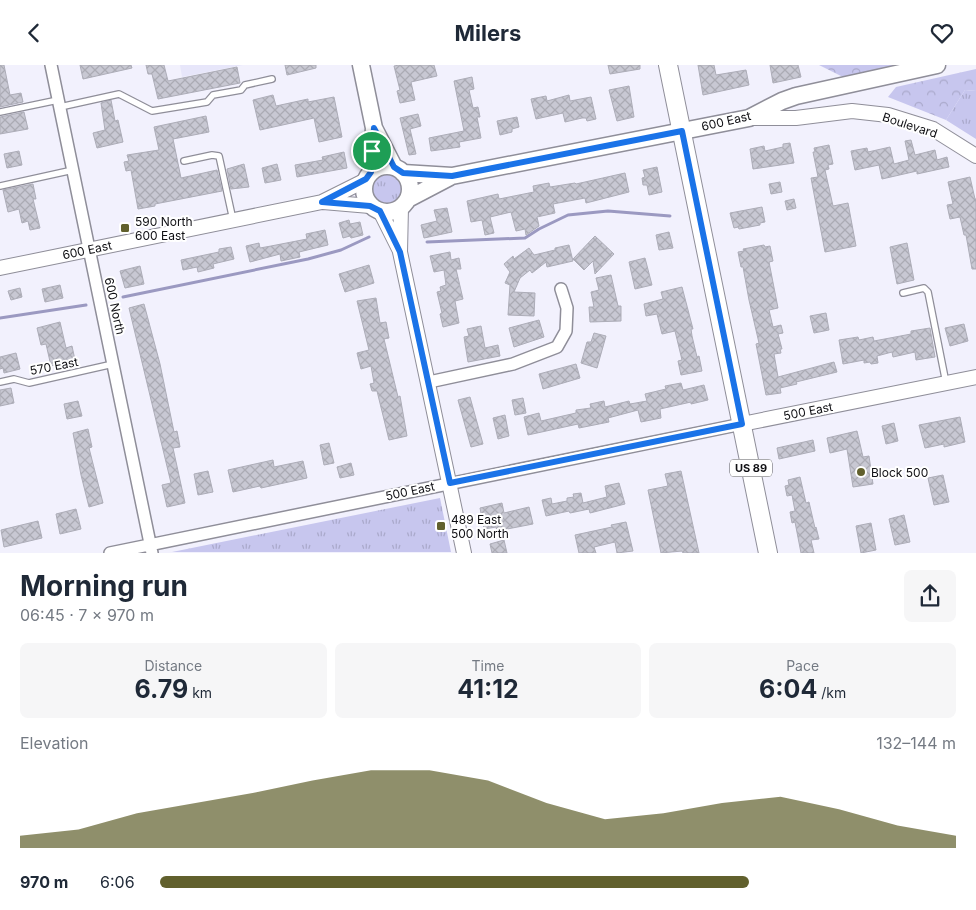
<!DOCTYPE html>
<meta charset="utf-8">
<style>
body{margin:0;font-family:Inter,sans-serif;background:#f6f6f7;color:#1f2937;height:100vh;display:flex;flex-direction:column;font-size:19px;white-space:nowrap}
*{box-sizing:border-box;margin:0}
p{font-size:16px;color:#747a83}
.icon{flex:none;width:28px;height:28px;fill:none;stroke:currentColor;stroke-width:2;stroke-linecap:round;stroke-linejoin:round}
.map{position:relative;height:488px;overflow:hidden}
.panel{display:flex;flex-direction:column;background:#fff;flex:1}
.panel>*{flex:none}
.pin{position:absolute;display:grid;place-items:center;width:42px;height:42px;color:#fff;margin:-21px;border:2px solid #fff;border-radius:50%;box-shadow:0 1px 5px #0007}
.round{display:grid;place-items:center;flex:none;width:52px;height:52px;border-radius:8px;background:#f6f6f7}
.headline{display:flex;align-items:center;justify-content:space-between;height:85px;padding:0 20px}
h1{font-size:28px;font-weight:700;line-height:38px}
.figures{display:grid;grid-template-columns:repeat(3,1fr);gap:8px;height:85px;padding:5px 20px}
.figures div{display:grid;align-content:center;border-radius:8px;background:#f6f6f7;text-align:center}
.figures b{font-size:25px;font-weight:700}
.figures small{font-size:14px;font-weight:400}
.figures p{font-size:14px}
.chart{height:140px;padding:10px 20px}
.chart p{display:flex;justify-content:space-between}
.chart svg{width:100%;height:90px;margin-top:5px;fill:#61602d;opacity:.7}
ul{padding:0 20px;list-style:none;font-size:16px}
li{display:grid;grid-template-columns:80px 60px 1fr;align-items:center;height:38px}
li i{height:12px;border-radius:6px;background:#61602d}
header{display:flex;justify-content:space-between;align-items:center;height:65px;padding:0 20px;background:#fff;font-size:22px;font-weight:700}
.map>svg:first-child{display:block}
</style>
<header><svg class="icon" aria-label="back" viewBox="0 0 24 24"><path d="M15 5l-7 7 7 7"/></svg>Milers<svg class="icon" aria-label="heart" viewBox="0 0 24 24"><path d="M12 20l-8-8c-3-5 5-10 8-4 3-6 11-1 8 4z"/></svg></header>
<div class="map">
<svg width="976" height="488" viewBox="0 0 976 488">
<defs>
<pattern id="grass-tufts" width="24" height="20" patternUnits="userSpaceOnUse" patternTransform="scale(1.25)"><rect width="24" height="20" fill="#c7c6ee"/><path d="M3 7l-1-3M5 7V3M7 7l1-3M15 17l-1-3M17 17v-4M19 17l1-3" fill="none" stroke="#aaa9cb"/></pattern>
<pattern id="forest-crowns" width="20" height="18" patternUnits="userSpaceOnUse" patternTransform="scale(1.25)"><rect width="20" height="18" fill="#c7c6ee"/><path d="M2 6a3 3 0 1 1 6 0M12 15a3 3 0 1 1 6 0" fill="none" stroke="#aaa9cb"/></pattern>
<pattern id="building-cross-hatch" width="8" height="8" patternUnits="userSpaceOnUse" patternTransform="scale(1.25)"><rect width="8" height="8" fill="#c8c8d3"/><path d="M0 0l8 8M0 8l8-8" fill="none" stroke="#ababb4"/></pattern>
</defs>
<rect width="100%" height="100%" fill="#f2f1fd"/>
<path fill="#e7e6fa" d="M 180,0 L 243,0 L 182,12 Z"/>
<path fill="url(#grass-tufts)" d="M 965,25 L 976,26 L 976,74 L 946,55 Z
M373 124a14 14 0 1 1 28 0a14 14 0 1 1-28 0Z
M 440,433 L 451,487 L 172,487 Z"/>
<path fill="url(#forest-crowns)" d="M 819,0 L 914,0 L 849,15 Z
M 976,4 L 976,26 L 965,25 L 946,55 L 888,32 L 896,22 Z"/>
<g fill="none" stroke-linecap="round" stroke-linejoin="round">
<path stroke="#9b99c1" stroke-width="3" d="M 427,177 L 525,173 L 539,164 L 568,150 L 608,146 L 670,151
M 123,232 L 308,194 L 341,185 L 369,172
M 0,253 L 86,240"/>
</g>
<path fill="url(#building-cross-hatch)" stroke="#adadb8" d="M 0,0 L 4,0 L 10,30 L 21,28 L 23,37 L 0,42 Z
M 80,0 L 131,0 L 132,3 L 83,14 Z
M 146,0 L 164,0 L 168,16 L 237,2 L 240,18 L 158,34 L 152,9 L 148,9 Z
M 285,0 L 316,0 L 316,3 L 287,10 Z
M 399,0 L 434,0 L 437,11 L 411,17 L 415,35 L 400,38 L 397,26 L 400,25 L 394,1 Z
M 608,0 L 640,0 L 640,4 L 610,9 Z
M 698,0 L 714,0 L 716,10 L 746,5 L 749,20 L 703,30 Z
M 770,0 L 798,0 L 801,12 L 773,18 Z
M 472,12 L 474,24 L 469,25 L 473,43 L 478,42 L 480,52 L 477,52 L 481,73 L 459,77 L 460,82 L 431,86 L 429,73 L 464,66 L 454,16 Z
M 629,21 L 634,52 L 617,56 L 609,25 Z
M 273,30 L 276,41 L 308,34 L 308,37 L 334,32 L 342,72 L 319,77 L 314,53 L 260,65 L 253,35 Z
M 569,30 L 570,36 L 591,32 L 596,54 L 587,56 L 586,53 L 582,53 L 565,57 L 563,48 L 536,54 L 531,34 L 546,31 L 547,36 Z
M 111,35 L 115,56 L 118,55 L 123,77 L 97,83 L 93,68 L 105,65 L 101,38 Z
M 24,47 L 28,64 L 0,69 L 0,52 Z
M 418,49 L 421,61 L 410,64 L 416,89 L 409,90 L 400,53 Z
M 206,51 L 209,67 L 173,74 L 181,113 L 217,105 L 222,126 L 155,139 L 155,141 L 138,144 L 131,105 L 126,106 L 124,97 L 129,96 L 127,90 L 159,85 L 154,62 Z
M 517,52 L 519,62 L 512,64 L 512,67 L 500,70 L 497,56 Z
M 911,75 L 915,90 L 935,85 L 937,95 L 947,92 L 949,102 L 917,109 L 917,106 L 882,114 L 879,100 L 855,105 L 851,86 L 867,83 L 868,87 L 890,82 L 894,99 L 909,95 L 905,76 Z
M 790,78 L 794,98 L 753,104 L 750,84 L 764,81 L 765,86 L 783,82 L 783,79 Z
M 829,80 L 833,99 L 828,100 L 829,104 L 825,105 L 833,141 L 848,138 L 856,181 L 825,187 L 811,113 L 818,112 L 813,87 L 815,87 L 814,83 Z
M 19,86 L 22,100 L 7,103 L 4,89 Z
M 344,87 L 347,103 L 297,112 L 295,100 L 323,95 L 322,92 Z
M 244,99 L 249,122 L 231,124 L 227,104 Z
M 277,99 L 281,115 L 265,118 L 262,103 Z
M 657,102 L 662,127 L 649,130 L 647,120 L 643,120 L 642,113 L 645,112 L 643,105 Z
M 625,108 L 629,127 L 586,138 L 585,133 L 553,139 L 555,148 L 537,152 L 539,161 L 526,170 L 525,164 L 516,166 L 511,147 L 490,152 L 494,168 L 485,170 L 482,155 L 471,157 L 467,136 L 498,129 L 499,134 L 534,127 L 533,121 L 549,118 L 550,122 L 575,118 L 576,119 Z
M 970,112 L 975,134 L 976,134 L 976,204 L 972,204 L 966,170 L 964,170 L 960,152 L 950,154 L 947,140 L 953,139 L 948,117 Z
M 780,117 L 782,127 L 771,129 L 769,119 Z
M 33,119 L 36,134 L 33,134 L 40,163 L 30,165 L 28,156 L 22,158 L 19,144 L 8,147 L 3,125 Z
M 794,134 L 796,143 L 787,145 L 785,136 Z
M 762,142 L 765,157 L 760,158 L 760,160 L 739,164 L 738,162 L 734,163 L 730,148 Z
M 447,143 L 452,167 L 424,173 L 421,160 L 437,156 L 434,145 Z
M 349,155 L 350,159 L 360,157 L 363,170 L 351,173 L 350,171 L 343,173 L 339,158 Z
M 325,165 L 328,180 L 299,187 L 300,192 L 281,196 L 280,189 L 250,197 L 246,181 L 259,178 L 260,183 L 271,181 L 307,174 L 306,169 Z
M 669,167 L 673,183 L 659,185 L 656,170 Z
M 595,171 L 614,189 L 595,209 L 593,196 L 584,205 L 573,194 Z
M 907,178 L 914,215 L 897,219 L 890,182 Z
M 569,180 L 573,196 L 547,202 L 546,197 L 532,208 L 530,205 L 520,213 L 514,227 L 535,228 L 534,251 L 508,250 L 510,220 L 505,218 L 510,207 L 504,199 L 513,191 L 514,194 L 529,183 L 534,190 L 555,185 L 555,183 Z
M 764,180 L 765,182 L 770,181 L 773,196 L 769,197 L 778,243 L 769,245 L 773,262 L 781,260 L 783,268 L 778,269 L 782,284 L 780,284 L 781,288 L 774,289 L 778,312 L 834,297 L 837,307 L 796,317 L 797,319 L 780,323 L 781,328 L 766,330 L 756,279 L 759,278 L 749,235 L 743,202 L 741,202 L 738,187 L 744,186 L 743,184 Z
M 231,182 L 234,194 L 213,199 L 214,203 L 198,207 L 197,202 L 183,205 L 181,195 L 219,187 L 219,184 Z
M 450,187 L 451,195 L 459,193 L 461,204 L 456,204 L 463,234 L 455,236 L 459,258 L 443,262 L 440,249 L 442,248 L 437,227 L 441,226 L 440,222 L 446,220 L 444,205 L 434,207 L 430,191 Z
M 645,193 L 652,220 L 635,224 L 629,197 Z
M 369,200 L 374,218 L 345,227 L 339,209 Z
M 140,201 L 144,219 L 125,223 L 120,206 Z
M 611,210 L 618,241 L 621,241 L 621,256 L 590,257 L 589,242 L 594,242 L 591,227 L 599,225 L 596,213 Z
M 60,220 L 63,233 L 45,237 L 42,224 Z
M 682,222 L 693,264 L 691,264 L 692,271 L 697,292 L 699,291 L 702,306 L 681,310 L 678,296 L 682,295 L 675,266 L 662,269 L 657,249 L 646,251 L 644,239 L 663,234 L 661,227 Z
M 20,223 L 22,232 L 11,235 L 8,226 Z
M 376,233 L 380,258 L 386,257 L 389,273 L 384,274 L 398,332 L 400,331 L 407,371 L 389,375 L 377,326 L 372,326 L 370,319 L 374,318 L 371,301 L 361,304 L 357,288 L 369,285 L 357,236 Z
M 144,239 L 160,299 L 174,367 L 177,366 L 180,382 L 173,383 L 185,438 L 167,442 L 162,420 L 171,418 L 129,243 Z
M 826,248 L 829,265 L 814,268 L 810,251 Z
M 539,255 L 544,272 L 514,282 L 509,263 Z
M 60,257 L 66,283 L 72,281 L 75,295 L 51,301 L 46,279 L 41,280 L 37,263 Z
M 964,259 L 968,276 L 950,281 L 945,263 Z
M 481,261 L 485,283 L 498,280 L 500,291 L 468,297 L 464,272 L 469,271 L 467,264 Z
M 930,263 L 935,292 L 916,295 L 915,287 L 893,292 L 892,287 L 877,291 L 878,298 L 871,299 L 870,297 L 864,298 L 864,295 L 843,299 L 839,275 L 858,272 L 859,275 L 873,272 L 874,276 L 911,269 L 911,266 Z
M 594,268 L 606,271 L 597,303 L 581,298 L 587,277 L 591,277 Z
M 16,288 L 20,304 L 4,308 L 3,303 L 0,304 L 0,292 Z
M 576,299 L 580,313 L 543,324 L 539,309 Z
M 681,318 L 683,325 L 704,320 L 708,335 L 691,339 L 691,337 L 660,344 L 661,353 L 641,357 L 638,345 L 608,353 L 609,357 L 579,363 L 578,359 L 528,370 L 524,352 L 539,348 L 541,356 L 576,348 L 576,345 L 591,343 L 590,339 L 604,336 L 605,342 L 629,336 L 630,339 L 647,336 L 645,329 L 666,324 L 665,321 Z
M 11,323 L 14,338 L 0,341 L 0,325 Z
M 470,332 L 483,379 L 471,382 L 458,335 Z
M 523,333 L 526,348 L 515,350 L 512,335 Z
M 78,336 L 82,351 L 67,354 L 64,339 Z
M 505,350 L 509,371 L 498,374 L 493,353 Z
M 960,352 L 965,377 L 944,382 L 944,379 L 925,383 L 919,360 Z
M 894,358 L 898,376 L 886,379 L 882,361 Z
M 88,364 L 92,382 L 89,383 L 103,438 L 89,442 L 81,410 L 73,368 Z
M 857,366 L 863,392 L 869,391 L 873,419 L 853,422 L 847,384 L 830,388 L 827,373 Z
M 813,375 L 815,386 L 779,394 L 777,383 Z
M 329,378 L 334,398 L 324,400 L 320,380 Z
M 273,395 L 274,402 L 303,396 L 307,413 L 261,423 L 260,421 L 233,427 L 228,405 Z
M 351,398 L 354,410 L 340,413 L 337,402 Z
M 208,406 L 213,427 L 198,430 L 194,409 Z
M 681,406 L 699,488 L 683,488 L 682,486 L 661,488 L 648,425 L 668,421 L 665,409 Z
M 943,410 L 949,437 L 934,440 L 928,413 Z
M 800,412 L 806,438 L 809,437 L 815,463 L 816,462 L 819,474 L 811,475 L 814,488 L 801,488 L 795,457 L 792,458 L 790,447 L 795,446 L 792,430 L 787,431 L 785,421 L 789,420 L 788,415 Z
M 619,418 L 625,439 L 590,448 L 589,444 L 570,448 L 569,446 L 546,451 L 542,435 L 551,433 L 552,439 L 567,436 L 567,433 L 574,432 L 573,429 L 581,428 L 583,438 L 607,432 L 605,421 Z
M 502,438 L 504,448 L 529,442 L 533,459 L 497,466 L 496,462 L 484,464 L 480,443 Z
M 76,444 L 81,464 L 60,469 L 56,449 Z
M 904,450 L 910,477 L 895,480 L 889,454 Z
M 38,456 L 42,473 L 4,482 L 1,465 Z
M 626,457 L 633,486 L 617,488 L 615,477 L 594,482 L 596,488 L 579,488 L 575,470 L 612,462 L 611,460 Z
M 871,458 L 876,485 L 861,488 L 856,461 Z
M 504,475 L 507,488 L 492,488 L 490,479 Z"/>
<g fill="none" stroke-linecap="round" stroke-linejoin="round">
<defs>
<path id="service" d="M 60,42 L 119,29 L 152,46 L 207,37 L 213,30 L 241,25 L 245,20 L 272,14
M 0,47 L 58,35
M 184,96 L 212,90 L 219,91 L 233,155
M 0,121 L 73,105
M 903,228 L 924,223 L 928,227 L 946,318
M 0,317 L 14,314 L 29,318 L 113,299"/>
<path id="minor" d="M 51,0 L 152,488
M 429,317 L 513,299 L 557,282 L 566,266 L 567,243 L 561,224
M 110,488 L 742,359"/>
<path id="tertiary" d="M 749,53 L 796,53 L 852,46 L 888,50 L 933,64 L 976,91
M 323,137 L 370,141
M 401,142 L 400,187 L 464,488
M 380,146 L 399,184
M 0,203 L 322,137 L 366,115
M 742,359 L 976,312"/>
<path id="secondary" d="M 361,0 L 374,63 L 371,107
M 374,63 L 394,102
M364 124a23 23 0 1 1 46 0a23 23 0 1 1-46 0Z
M 403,108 L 452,111 L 749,53 L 782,36 L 796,31 L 937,0
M 408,134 L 450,112"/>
<path id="primary" d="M 668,0 L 768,488"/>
</defs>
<use href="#service" stroke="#8f8e99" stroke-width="8"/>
<use href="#minor" stroke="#8f8e99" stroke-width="14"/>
<use href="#tertiary" stroke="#8f8e99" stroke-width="16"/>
<use href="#secondary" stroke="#8f8e99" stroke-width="19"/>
<use href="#primary" stroke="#8f8e99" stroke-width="20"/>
<use href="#service" stroke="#fff" stroke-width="5.5"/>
<use href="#minor" stroke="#fff" stroke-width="11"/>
<use href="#tertiary" stroke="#fff" stroke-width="14"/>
<use href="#secondary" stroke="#fff" stroke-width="16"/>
<use href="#primary" stroke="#fff" stroke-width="18"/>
</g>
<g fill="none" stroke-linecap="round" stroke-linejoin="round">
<defs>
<path id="route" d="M 374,63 L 394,102 L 403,108 L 452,111 L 682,66 L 742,359 L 450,418 L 400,187 L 380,146 L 370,141 L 322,137 L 366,114 L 371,107 Z"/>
</defs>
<use href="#route" stroke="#fff" stroke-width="10"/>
<use href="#route" stroke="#1a73e8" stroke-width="6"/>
</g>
<g fill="#61602d" stroke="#fff" stroke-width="2">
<rect x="120" y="158" width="10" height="10" rx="2.5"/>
<circle cx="861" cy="407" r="5"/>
<rect x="436" y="456" width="10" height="10" rx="2.5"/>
</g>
<g text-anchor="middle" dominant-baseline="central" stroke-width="4" stroke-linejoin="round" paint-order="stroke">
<rect fill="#fff" stroke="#57575a" stroke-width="1" x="730" y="394.5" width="42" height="17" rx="4"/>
<g font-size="11" font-weight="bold" fill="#0f0f13">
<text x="751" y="403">US 89</text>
</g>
<g font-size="12" fill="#0f0f13" stroke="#fff">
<text transform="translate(726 56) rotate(-13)">600 East</text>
<text transform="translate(910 60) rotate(18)">Boulevard</text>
<text transform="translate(87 185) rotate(-12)">600 East</text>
<text transform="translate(115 241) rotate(78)">600 North</text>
<text transform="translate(54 301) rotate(-11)">570 East</text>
<text transform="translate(808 346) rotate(-11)">500 East</text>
<text transform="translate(410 426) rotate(-12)">500 East</text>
</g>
<g font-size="12" fill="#0f0f13" stroke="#fff" text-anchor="start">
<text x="135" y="156">590 North<tspan x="135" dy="14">600 East</tspan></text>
<text x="871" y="407">Block 500</text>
<text x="451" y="454">489 East<tspan x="451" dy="14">500 North</tspan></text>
</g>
</g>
</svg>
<div class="pin" style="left:372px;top:86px;background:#1e9e55"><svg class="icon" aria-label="arrive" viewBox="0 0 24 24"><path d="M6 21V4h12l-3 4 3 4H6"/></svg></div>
</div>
<section class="panel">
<div class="headline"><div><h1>Morning run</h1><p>06:45 · 7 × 970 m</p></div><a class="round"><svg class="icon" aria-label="share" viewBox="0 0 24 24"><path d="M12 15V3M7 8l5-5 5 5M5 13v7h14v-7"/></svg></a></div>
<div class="figures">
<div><p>Distance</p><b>6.79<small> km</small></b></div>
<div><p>Time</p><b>41:12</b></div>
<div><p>Pace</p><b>6:04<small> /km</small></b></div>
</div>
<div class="chart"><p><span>Elevation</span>132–144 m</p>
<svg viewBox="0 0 160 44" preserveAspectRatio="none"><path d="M0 44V38L10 35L20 27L30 22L40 17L50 11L60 6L70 6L80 11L90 22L100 30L110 27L120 22L130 19L140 25L150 33L160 38V44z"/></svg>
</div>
<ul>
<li><b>970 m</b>6:06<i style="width:74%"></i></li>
</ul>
</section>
